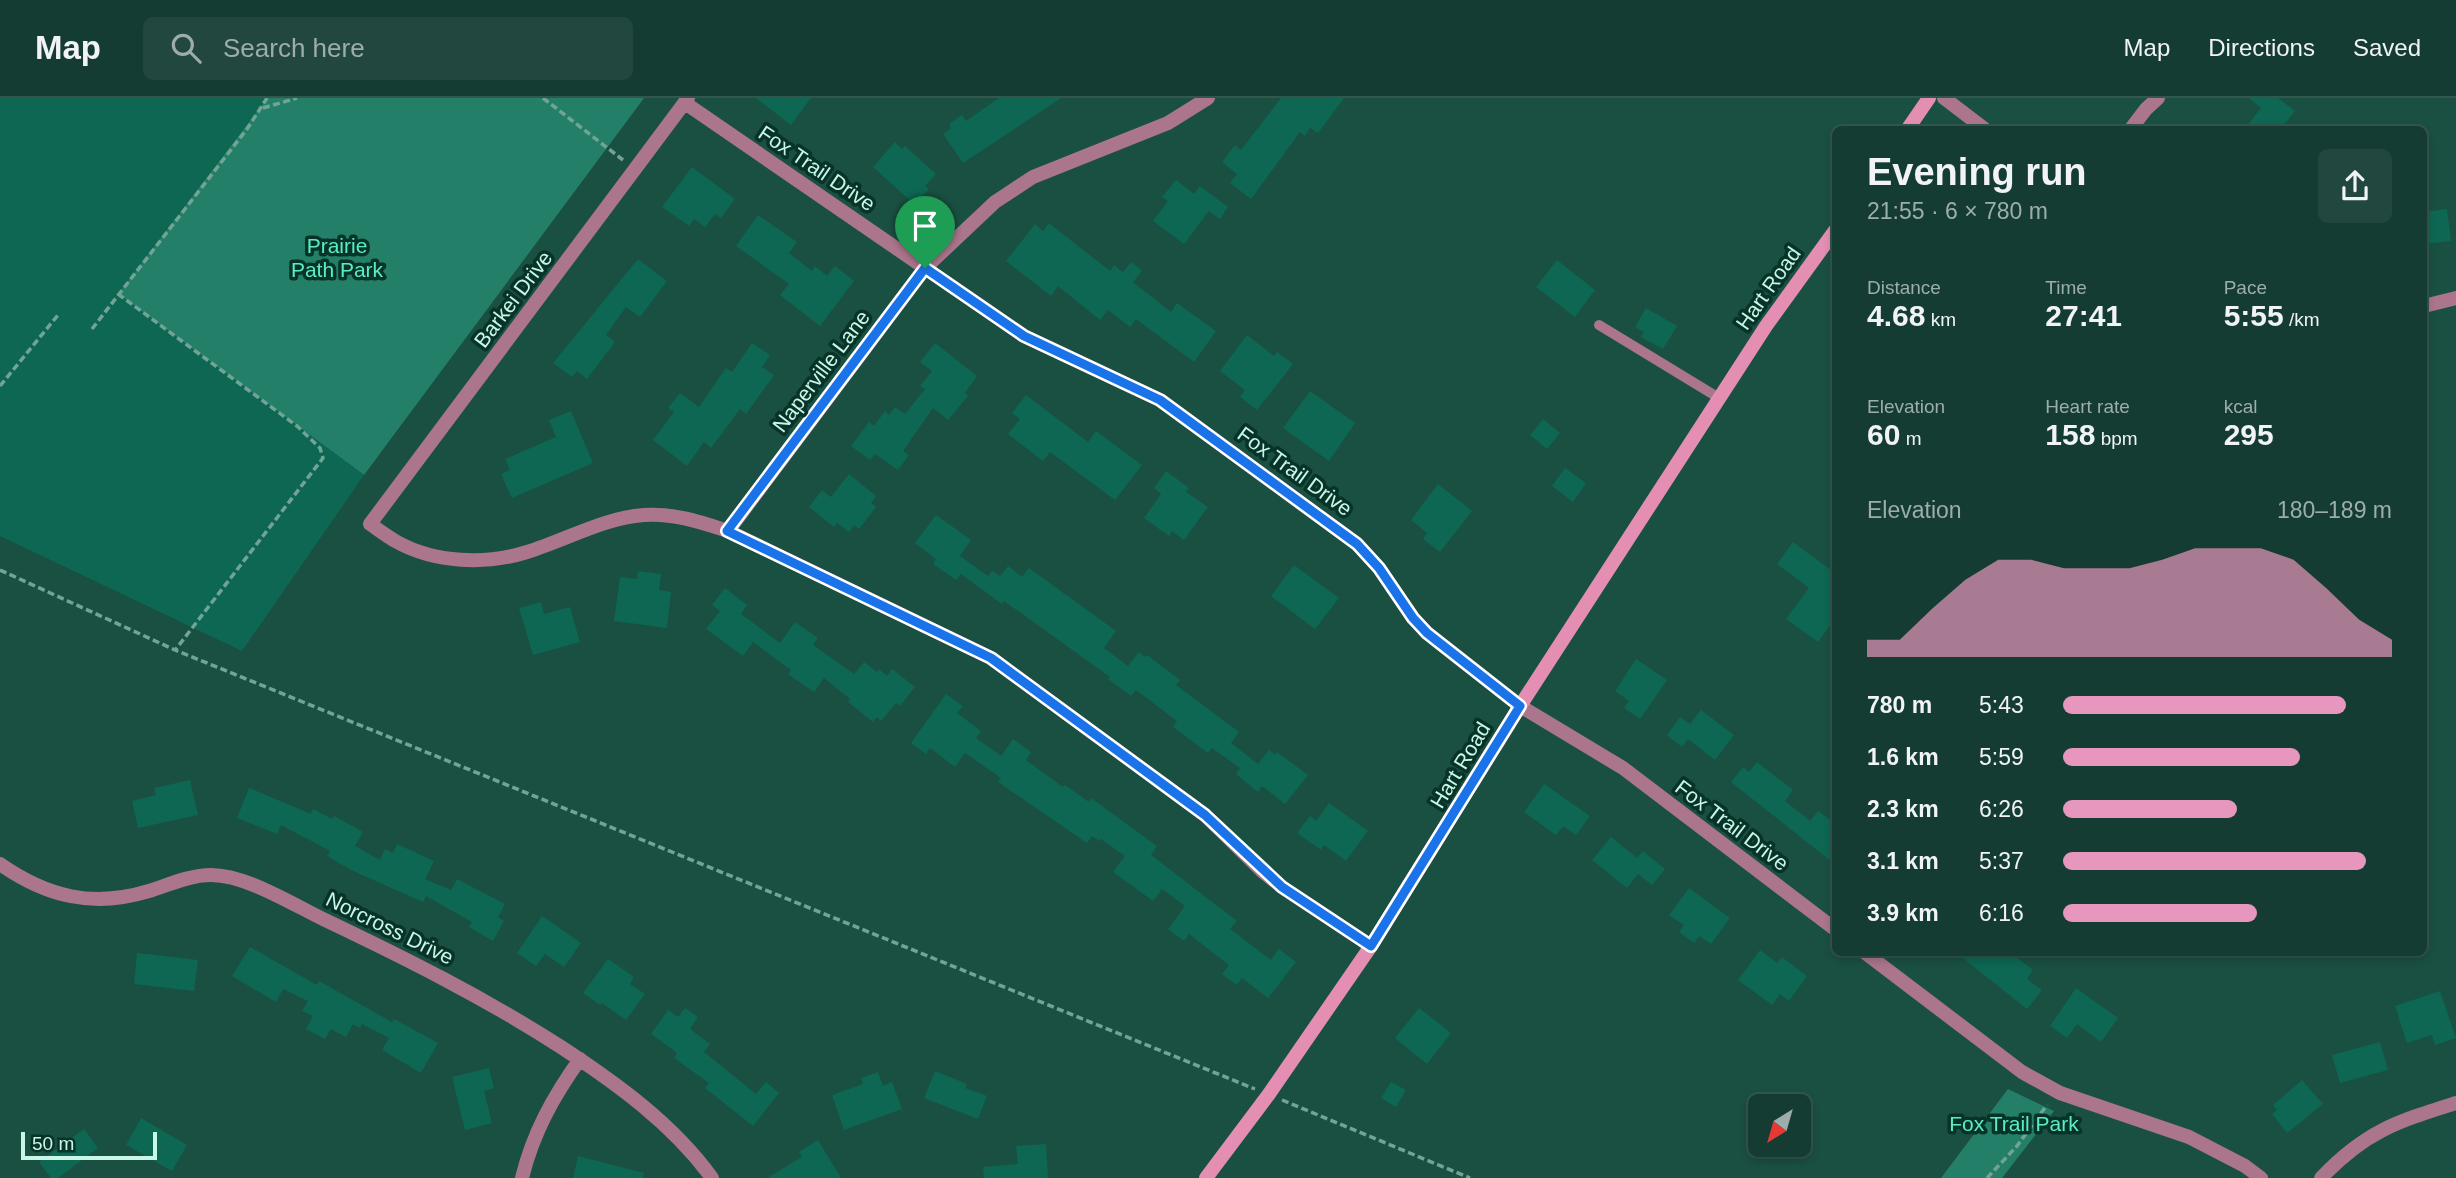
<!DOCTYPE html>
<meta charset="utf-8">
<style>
body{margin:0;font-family:Arial,sans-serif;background:#21473e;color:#f1f3f6;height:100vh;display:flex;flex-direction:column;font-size:26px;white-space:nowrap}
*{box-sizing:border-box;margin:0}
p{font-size:23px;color:#9dadac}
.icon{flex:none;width:38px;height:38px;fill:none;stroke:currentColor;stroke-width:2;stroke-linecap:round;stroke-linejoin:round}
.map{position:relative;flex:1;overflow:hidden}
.sheet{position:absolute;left:1832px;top:28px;width:595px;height:830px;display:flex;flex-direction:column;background:#143c32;border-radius:10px;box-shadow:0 4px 10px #0003,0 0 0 2px #33564d}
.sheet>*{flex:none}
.needle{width:46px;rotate:217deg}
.controls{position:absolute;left:1748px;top:996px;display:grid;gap:14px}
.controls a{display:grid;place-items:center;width:63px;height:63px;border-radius:10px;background:#143c32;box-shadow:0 4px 10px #0003,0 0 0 2px #33564d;font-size:35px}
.scale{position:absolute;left:21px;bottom:18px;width:136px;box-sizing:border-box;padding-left:7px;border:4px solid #c8f6e7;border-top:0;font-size:19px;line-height:24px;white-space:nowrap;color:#c8f6e7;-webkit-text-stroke:5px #073329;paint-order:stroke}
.pin{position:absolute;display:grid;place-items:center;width:60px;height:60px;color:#fff;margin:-72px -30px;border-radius:50% 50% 50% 0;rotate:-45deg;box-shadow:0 0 7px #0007}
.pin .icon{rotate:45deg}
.round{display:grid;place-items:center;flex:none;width:74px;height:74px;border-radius:10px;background:#21473e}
.overview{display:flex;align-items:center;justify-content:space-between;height:119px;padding:0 35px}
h1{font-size:38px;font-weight:700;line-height:52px}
.stats{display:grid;grid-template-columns:repeat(3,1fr);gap:10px;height:119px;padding:7px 35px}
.stats div{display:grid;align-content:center}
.stats b{font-size:30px;font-weight:700}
.stats small{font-size:19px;font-weight:400}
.stats p{font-size:19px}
.chart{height:196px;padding:14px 35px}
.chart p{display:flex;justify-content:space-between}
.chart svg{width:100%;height:126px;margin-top:7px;fill:#e797bd;opacity:.7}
ul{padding:0 35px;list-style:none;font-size:23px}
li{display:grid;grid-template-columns:112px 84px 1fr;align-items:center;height:52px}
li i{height:18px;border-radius:9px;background:#e797bd}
header{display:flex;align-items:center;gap:42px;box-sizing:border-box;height:98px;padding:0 35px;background:#143c32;border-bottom:2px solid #33564d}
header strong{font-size:33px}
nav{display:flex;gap:38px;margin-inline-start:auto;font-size:24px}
.search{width:490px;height:63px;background:#21473e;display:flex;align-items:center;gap:18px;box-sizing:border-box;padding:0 24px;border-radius:10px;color:#9dadac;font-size:26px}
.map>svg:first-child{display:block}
</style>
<header>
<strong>Map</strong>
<div class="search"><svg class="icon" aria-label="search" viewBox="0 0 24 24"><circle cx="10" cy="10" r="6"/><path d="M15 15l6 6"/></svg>Search here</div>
<nav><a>Map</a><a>Directions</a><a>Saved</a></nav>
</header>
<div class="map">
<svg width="2456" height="1080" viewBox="0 0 2456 1080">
<rect width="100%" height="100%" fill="#1a5042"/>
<path fill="#247f69" d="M 267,0 L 644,0 L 364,377 L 118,196 Z
M 2008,991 L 2054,1013 L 2002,1080 L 1941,1080 Z"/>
<path fill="#0d6753" d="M 0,0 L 267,0 L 118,196 L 364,377 L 242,553 L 0,438 Z
M 756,0 L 811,0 L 791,27 Z
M 999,0 L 1061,0 L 963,65 L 943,36 L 951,30 L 949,26 L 962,17 L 966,23 Z
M 1281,0 L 1344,0 L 1318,35 L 1310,30 L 1305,38 L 1300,34 L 1251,101 L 1230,85 L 1237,76 L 1222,64 L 1235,47 L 1241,52 Z
M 2249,0 L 2278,0 L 2295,13 L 2280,32 L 2244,32 L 2261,10 Z
M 895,44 L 902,51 L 905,48 L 936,76 L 925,88 L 929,91 L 915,107 L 873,69 Z
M 692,69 L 735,101 L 721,120 L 715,116 L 705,129 L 694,121 L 689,128 L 662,109 Z
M 1176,82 L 1194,96 L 1200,88 L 1228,109 L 1220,121 L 1209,113 L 1184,146 L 1153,123 L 1168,103 L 1162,99 Z
M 2447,111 L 2451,143 L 2424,146 L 2424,114 Z
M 758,117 L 797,144 L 789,155 L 812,173 L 815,168 L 827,178 L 835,168 L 854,183 L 820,228 L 780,197 L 789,186 L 736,148 Z
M 1049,125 L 1110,173 L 1114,167 L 1123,174 L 1131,164 L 1142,173 L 1133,184 L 1171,214 L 1177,205 L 1216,233 L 1194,264 L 1136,221 L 1130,229 L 1108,212 L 1100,222 L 1058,188 L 1051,198 L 1006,163 L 1035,126 L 1043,133 Z
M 638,161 L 667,183 L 640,219 L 626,209 L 606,237 L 615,244 L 587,281 L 577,273 L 572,279 L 553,265 Z
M 1557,162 L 1595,192 L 1575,219 L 1536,189 Z
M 1646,210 L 1677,228 L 1663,251 L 1641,239 L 1644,234 L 1635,229 Z
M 1247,237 L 1274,258 L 1277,254 L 1293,266 L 1257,312 L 1240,299 L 1245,292 L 1220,273 Z
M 752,245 L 770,257 L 762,269 L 774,277 L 746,316 L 740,311 L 711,350 L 704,344 L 687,368 L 653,342 L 674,314 L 668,310 L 680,295 L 699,309 L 726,270 L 732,274 Z
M 935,245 L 977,278 L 965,295 L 968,298 L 948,322 L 933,310 L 903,353 L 909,357 L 898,372 L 875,356 L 870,362 L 851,348 L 869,324 L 874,328 L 885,313 L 889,317 L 895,309 L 905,316 L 925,291 L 920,288 L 932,273 L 920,264 Z
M 1310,293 L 1355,325 L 1329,363 L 1283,330 Z
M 1026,297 L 1088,344 L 1096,333 L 1142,367 L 1115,402 L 1050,354 L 1043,363 L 1008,336 L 1020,321 L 1012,315 Z
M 571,313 L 593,365 L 512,400 L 501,376 L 510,372 L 505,361 L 556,339 L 549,322 Z
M 1543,321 L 1560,335 L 1547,351 L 1530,337 Z
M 1565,370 L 1586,385 L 1573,404 L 1552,388 Z
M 1166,373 L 1189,390 L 1186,394 L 1208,409 L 1184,442 L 1172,433 L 1169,438 L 1144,420 L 1161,396 L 1154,390 Z
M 849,376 L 876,398 L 871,405 L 876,409 L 859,431 L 854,427 L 849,434 L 837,425 L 834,429 L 809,409 L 822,392 L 831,399 Z
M 1438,386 L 1472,413 L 1440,454 L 1423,441 L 1427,435 L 1411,422 Z
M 936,417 L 971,442 L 960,458 L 988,478 L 992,473 L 1000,478 L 1008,468 L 1022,479 L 1029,470 L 1116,533 L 1104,550 L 1128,568 L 1139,554 L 1145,559 L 1147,557 L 1180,582 L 1176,587 L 1239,634 L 1231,645 L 1258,666 L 1269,652 L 1275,657 L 1277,654 L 1308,677 L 1285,706 L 1262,688 L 1258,694 L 1236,676 L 1240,670 L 1212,650 L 1208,655 L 1173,629 L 1177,623 L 1136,592 L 1131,598 L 1108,581 L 1110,579 L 1004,503 L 1002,506 L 961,476 L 956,482 L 933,466 L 936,461 L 915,445 Z
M 1793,444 L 1836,476 L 1836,519 L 1818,544 L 1786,521 L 1809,490 L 1777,466 Z
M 1294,467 L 1339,500 L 1315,531 L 1271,498 Z
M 638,473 L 661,476 L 659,492 L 671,494 L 667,530 L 614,523 L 620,479 L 637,481 Z
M 725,490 L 747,507 L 741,516 L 780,545 L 795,524 L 818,540 L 813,547 L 854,576 L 864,564 L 877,574 L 879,571 L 887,578 L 892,571 L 915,589 L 900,608 L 896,605 L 881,623 L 877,619 L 873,624 L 848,604 L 850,601 L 824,580 L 814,594 L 788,576 L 791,572 L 753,544 L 743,558 L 706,531 L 720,513 L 712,507 Z
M 541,504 L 544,516 L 570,509 L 580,544 L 533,557 L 519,510 Z
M 1636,561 L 1667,582 L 1640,621 L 1624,610 L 1629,603 L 1615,593 Z
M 946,596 L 963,608 L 957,615 L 981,633 L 976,640 L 1001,658 L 1013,641 L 1031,654 L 1026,662 L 1063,689 L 1065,687 L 1089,704 L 1091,700 L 1157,748 L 1151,757 L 1237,823 L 1230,831 L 1271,862 L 1279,851 L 1296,864 L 1268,900 L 1242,880 L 1237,887 L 1222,876 L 1229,867 L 1189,836 L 1184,843 L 1168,831 L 1185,808 L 1162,791 L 1153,803 L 1113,774 L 1125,758 L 1101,741 L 1100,743 L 1092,738 L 1087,745 L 998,684 L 1001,680 L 965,655 L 955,669 L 930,650 L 926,656 L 911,645 Z
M 1701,612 L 1734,637 L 1715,662 L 1688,641 L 1682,649 L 1667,637 L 1680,619 L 1690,626 Z
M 1757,664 L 1793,692 L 1785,703 L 1810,723 L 1818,713 L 1836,726 L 1836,767 L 1731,684 L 1743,669 L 1749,674 Z
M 190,682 L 198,717 L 138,730 L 132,703 L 156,697 L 154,690 Z
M 1544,686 L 1590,718 L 1576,737 L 1563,728 L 1556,737 L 1524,714 Z
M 249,690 L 311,716 L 313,711 L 332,721 L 334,718 L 363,734 L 355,748 L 380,762 L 385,751 L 393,755 L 397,746 L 434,763 L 425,781 L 451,792 L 457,781 L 505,806 L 498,819 L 504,823 L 493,843 L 469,829 L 472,824 L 426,798 L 423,804 L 351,772 L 327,758 L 330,753 L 281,727 L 277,736 L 237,720 Z
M 1329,705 L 1368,733 L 1346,763 L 1324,747 L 1321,752 L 1297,735 L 1310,718 L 1316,723 Z
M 1611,739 L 1637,760 L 1643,753 L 1665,771 L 1652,787 L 1638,776 L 1627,790 L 1592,762 Z
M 1689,790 L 1730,820 L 1711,846 L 1699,838 L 1694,845 L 1679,834 L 1684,827 L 1669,817 Z
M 542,818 L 581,845 L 564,869 L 545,856 L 536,868 L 517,855 Z
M 250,849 L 317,887 L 319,883 L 392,924 L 394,921 L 438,945 L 421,975 L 382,952 L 389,940 L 362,926 L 360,930 L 353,926 L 346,939 L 331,931 L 325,941 L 306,931 L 313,918 L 302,913 L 308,903 L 283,891 L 276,904 L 232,878 Z
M 1760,852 L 1777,865 L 1782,859 L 1807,878 L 1789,903 L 1780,896 L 1772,907 L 1738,882 Z
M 1955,854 L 2010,854 L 2033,872 L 2027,881 L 2042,892 L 2027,911 Z
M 137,855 L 198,862 L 194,893 L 134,886 Z
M 608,861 L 634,879 L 630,886 L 645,896 L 626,922 L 602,905 L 600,907 L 583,895 Z
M 2076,890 L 2118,920 L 2101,944 L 2077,926 L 2067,940 L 2050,928 Z
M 2440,893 L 2456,940 L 2435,947 L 2432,937 L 2407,945 L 2395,908 Z
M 685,910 L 698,919 L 690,931 L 710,946 L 704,954 L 756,996 L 766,984 L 779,995 L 753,1028 L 705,990 L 709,985 L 674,960 L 677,955 L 651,936 L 668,912 L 678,919 Z
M 1419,910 L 1451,935 L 1427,966 L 1395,940 Z
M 2380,944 L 2388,972 L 2340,985 L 2332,957 Z
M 489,970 L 494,990 L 484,993 L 492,1025 L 465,1032 L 452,979 Z
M 935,973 L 967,986 L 965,990 L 987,998 L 978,1021 L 924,1000 Z
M 878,974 L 883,988 L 892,984 L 902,1011 L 844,1032 L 832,997 L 863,986 L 861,980 Z
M 2302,982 L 2323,1006 L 2287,1035 L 2272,1016 L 2277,1012 L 2273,1007 Z
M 1391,984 L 1406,992 L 1396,1009 L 1381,1000 Z
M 141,1020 L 187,1047 L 172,1073 L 126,1047 Z
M 84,1031 L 98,1050 L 58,1080 L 51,1080 L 39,1064 Z
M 818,1042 L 841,1080 L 767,1080 L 802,1059 L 799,1054 Z
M 1046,1046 L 1048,1080 L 984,1080 L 983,1069 L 1018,1066 L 1016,1048 Z
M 578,1058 L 644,1075 L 643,1080 L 573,1080 Z"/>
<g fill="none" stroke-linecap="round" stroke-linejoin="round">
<path stroke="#72a496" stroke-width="3.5" stroke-dasharray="7 3.5" stroke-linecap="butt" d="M 543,0 L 623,62
M 263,10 L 297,0
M 118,196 L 297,328 L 320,350 L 323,360 L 176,551
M 92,231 L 247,31 L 267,0
M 0,288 L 58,217
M 0,472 L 175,552 L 1255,991
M 1282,1002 L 1470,1080
M 1987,1080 L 2017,1048 L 2047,1007"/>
<path stroke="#ab758b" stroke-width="10" d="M 1599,227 L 1719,300"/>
<path stroke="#ab758b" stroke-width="14" d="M 688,0 L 370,426 C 379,432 388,439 397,444 C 435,465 486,467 527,454 C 566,442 603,420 644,417 C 674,415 700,424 728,433 L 991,560 L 1205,717 L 1262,773 L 1282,789 L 1371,848
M 1944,0 L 1986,32
M 685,5 L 1024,238 L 1160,302 L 1357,446 L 1379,470 L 1413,520 L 1427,535 L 1520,608 L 1623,670 L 1836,832
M 2130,32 L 2146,11 L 2158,0
M 2424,208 L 2456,200
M 728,433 L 925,170 L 995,104 L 1033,79 L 1168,25 L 1208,0
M 0,766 C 47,799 93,810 149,793 C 168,787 190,777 211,777 C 246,777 292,806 323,821 C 405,860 485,900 561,949 C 616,985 673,1026 712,1080
M 1864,854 L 2022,974 L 2060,995 L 2189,1039 L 2245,1068 L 2261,1080
M 522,1080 C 533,1035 553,999 580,961
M 2321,1080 C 2366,1033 2396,1024 2456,1005"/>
<path stroke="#e38eb2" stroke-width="14" d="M 1907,32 L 1929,0
M 1206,1080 L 1269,996 L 1371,848 L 1520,608 L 1766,228 L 1836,131"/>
</g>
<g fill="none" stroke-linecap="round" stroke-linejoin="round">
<defs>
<path id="route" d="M 925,170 L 1024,238 L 1160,302 L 1357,446 L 1379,470 L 1413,520 L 1427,535 L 1520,608 L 1371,848 L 1282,789 L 1205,717 L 991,560 L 727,433 Z"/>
</defs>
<use href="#route" stroke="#fff" stroke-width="14"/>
<use href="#route" stroke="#1a73e8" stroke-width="9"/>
</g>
<g text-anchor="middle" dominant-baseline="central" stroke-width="7" stroke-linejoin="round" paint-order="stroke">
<g font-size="21" fill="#c8f6e7" stroke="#073329">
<text transform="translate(817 70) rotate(34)">Fox Trail Drive</text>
<text transform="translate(1768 190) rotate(-55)">Hart Road</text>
<text transform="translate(513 201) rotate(-53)">Barkei Drive</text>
<text transform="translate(821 273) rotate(-53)">Naperville Lane</text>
<text transform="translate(1295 373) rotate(36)">Fox Trail Drive</text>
<text transform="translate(1460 667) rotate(-59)">Hart Road</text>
<text transform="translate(1732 727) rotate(37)">Fox Trail Drive</text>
<text transform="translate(390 830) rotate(26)">Norcross Drive</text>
</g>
<g font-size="21" fill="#5becc7" stroke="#073329">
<text x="337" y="147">Prairie<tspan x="337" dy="24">Path Park</tspan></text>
<text x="2014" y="1025">Fox Trail Park</text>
</g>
</g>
</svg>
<div class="controls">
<a><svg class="needle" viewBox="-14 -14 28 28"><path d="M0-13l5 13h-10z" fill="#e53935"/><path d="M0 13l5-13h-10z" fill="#9dadac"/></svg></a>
</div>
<div class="scale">50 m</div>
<div class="pin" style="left:925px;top:170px;background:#1e9e55"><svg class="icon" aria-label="arrive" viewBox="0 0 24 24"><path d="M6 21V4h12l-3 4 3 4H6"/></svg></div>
<section class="sheet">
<div class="overview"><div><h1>Evening run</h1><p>21:55 · 6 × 780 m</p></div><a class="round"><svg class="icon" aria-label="share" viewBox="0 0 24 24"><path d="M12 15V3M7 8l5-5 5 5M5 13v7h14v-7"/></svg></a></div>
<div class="stats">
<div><p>Distance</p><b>4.68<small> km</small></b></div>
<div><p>Time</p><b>27:41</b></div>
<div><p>Pace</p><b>5:55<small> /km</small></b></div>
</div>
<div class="stats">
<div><p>Elevation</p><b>60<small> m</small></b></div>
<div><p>Heart rate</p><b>158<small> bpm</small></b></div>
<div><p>kcal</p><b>295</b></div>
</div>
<div class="chart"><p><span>Elevation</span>180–189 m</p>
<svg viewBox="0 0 160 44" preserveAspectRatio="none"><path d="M0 44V38L10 38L20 27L30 17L40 10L50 10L60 13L70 13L80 13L90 10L100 6L110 6L120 6L130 10L140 20L150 31L160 38V44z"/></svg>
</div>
<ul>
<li><b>780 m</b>5:43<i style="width:86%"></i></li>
<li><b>1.6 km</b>5:59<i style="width:72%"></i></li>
<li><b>2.3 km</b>6:26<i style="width:53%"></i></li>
<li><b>3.1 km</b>5:37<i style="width:92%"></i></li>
<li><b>3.9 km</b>6:16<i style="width:59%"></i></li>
</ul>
</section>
</div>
